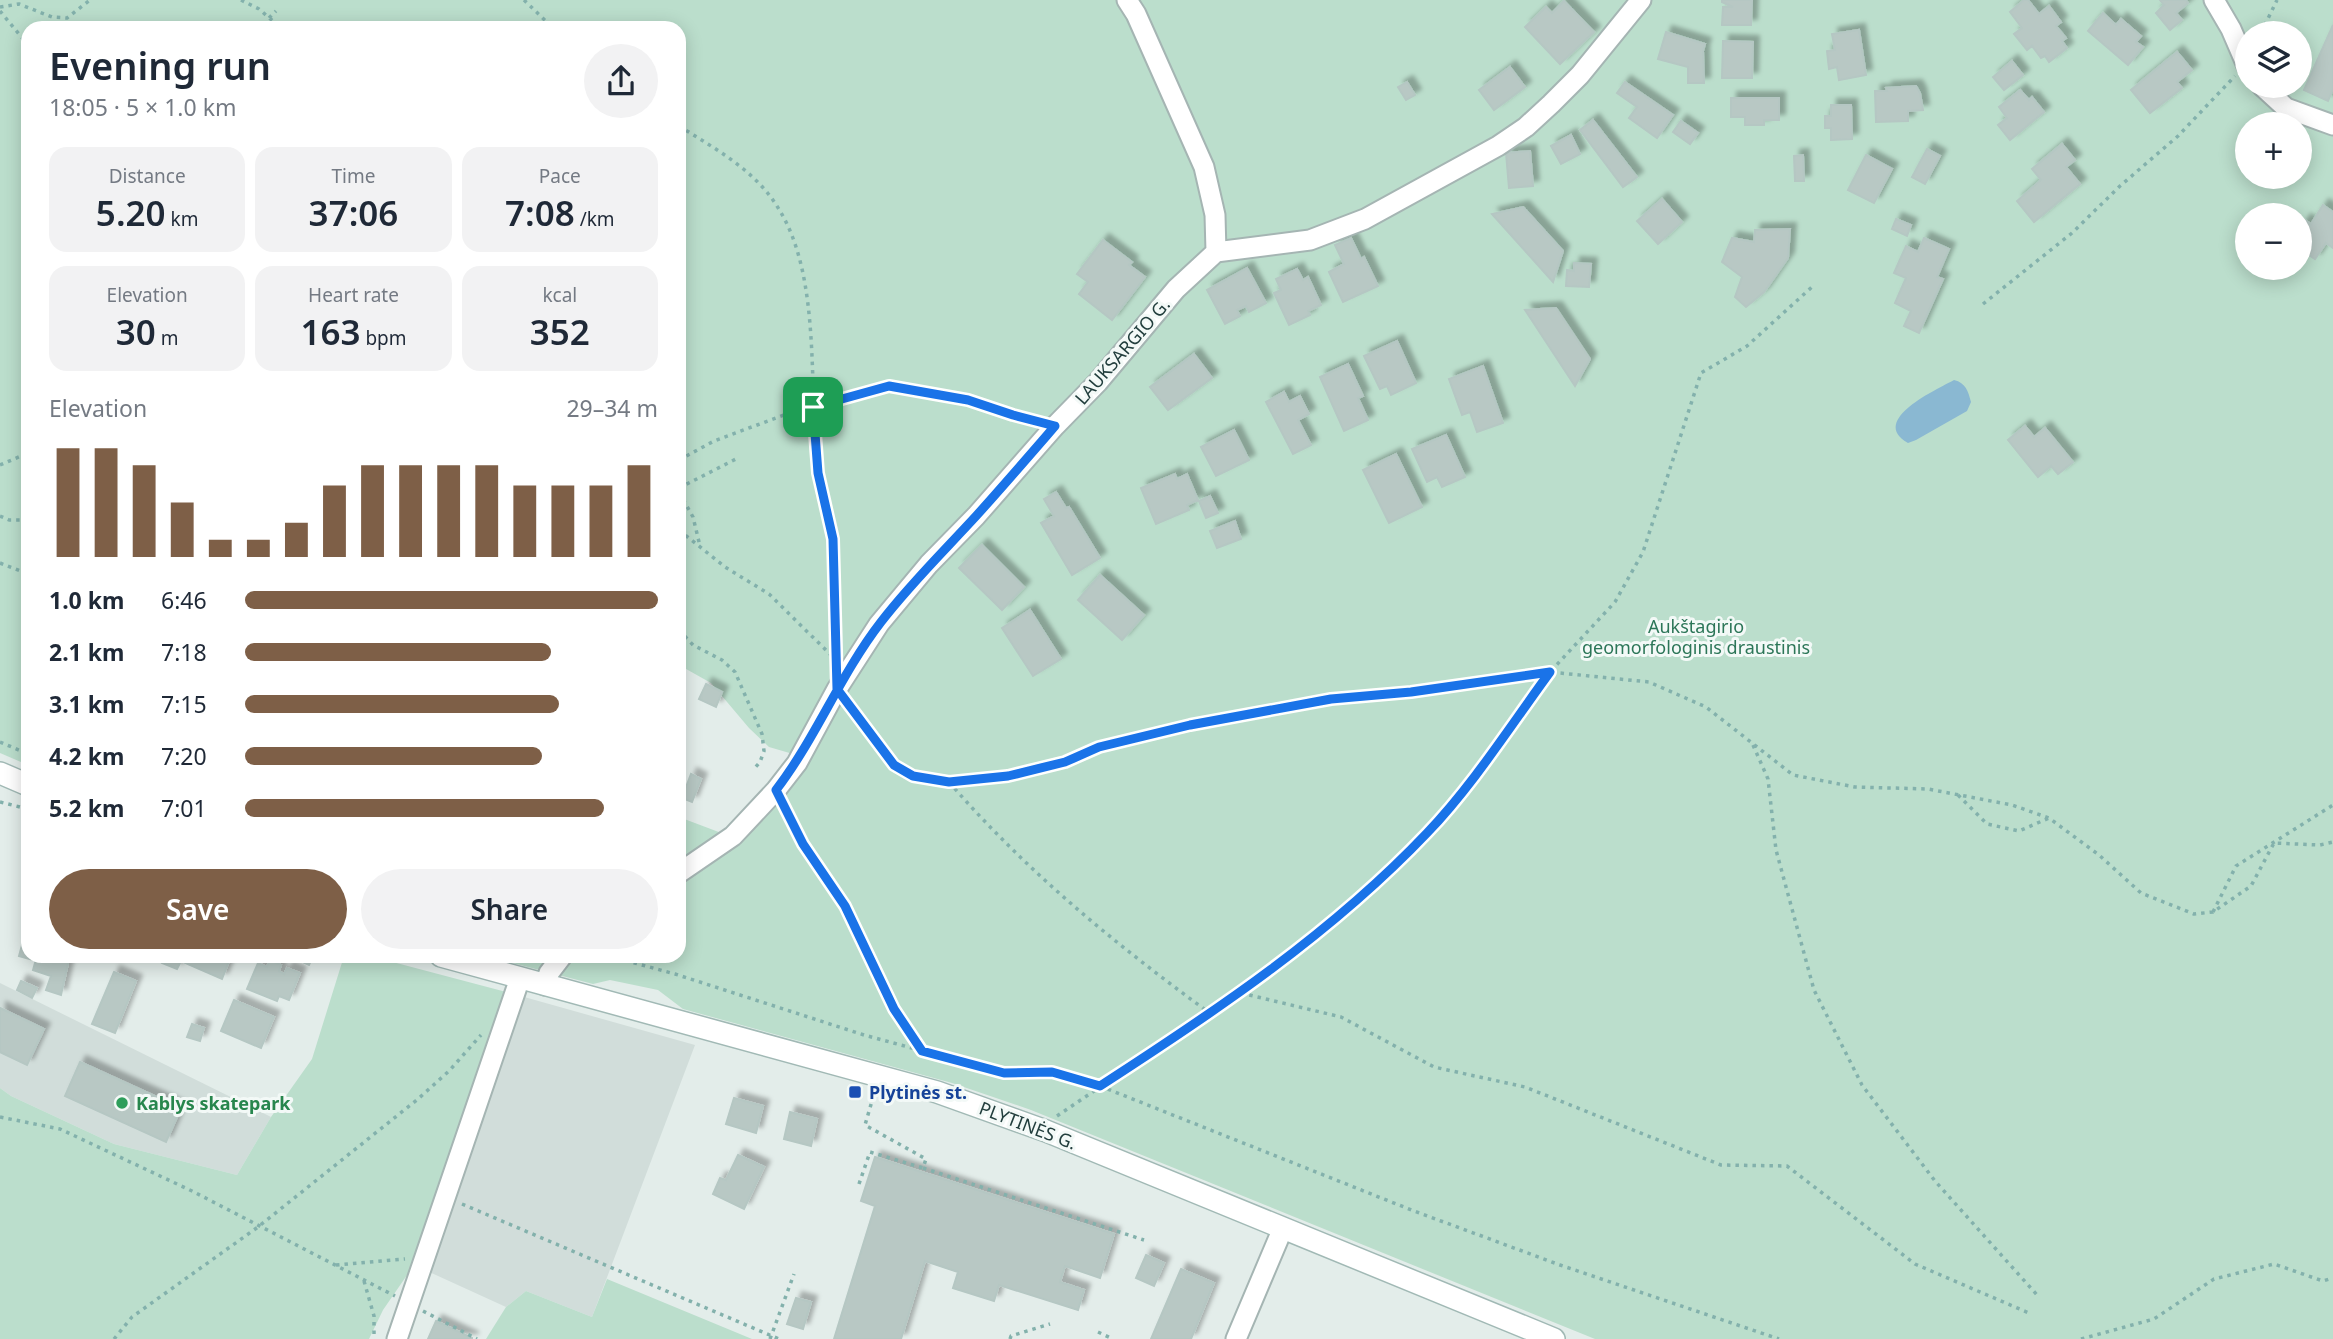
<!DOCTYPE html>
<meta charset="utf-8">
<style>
body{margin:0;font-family:"Noto Sans",sans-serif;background:#f2f2f3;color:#1f2937;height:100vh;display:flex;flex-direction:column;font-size:26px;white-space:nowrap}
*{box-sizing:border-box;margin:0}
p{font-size:23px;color:#747a83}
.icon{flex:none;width:38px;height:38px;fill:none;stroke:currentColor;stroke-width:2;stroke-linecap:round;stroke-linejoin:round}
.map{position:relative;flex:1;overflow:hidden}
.panel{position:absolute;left:21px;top:21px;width:665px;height:942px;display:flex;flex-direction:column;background:#fff;border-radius:21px;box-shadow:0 4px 18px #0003}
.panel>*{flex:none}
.buttons{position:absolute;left:2235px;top:21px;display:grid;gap:14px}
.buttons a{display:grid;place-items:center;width:77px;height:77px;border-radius:50%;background:#fff;box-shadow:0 4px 18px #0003;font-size:35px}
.pin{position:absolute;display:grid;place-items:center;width:60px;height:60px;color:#fff;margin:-30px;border-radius:14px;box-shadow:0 4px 10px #0006}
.round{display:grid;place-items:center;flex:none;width:74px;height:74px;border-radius:37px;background:#f2f2f3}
.headline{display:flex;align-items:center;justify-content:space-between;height:119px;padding:0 28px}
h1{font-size:38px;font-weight:600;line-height:52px}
.figures{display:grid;grid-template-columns:repeat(3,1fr);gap:10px;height:119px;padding:7px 28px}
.figures div{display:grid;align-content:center;border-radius:18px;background:#f2f2f3;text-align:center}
.figures b{font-size:35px;font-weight:600}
.figures small{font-size:19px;font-weight:400}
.figures p{font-size:19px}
.chart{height:196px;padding:14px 28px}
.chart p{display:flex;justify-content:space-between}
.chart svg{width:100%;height:126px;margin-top:7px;stroke:#7e5f47;stroke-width:6}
.primary-button{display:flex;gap:14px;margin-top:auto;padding:14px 28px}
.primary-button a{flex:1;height:80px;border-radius:42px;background:#7e5f47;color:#fff;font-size:28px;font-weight:600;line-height:80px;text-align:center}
.primary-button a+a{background:#f2f2f3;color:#1f2937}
ul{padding:0 28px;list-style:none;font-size:23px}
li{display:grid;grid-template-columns:112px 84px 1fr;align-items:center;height:52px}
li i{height:18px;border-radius:9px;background:#7e5f47}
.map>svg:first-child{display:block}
</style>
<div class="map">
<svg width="2333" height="1339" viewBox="0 0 2333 1339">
<defs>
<filter id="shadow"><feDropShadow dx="6" dy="-6" stdDeviation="2" flood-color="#0004"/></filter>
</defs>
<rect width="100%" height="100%" fill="#e3edea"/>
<path fill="#d1ddda" d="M 0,983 L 271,1117 L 237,1175 L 114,1144 L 11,1096 L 0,1088 Z
M 510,993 L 695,1045 L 592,1317 L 526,1291 L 506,1307 L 414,1265 Z"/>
<path fill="#bbdecc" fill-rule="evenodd" d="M 0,0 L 2333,0 L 2333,1339 L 1595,1339 L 1031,1110 L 952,1083 L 683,1009 L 658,990 L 610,980 L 593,984 L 486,956 L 679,956 L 679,817 L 724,834 L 772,783 L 793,754 L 769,747 L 749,728 L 711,683 L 679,665 L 679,28 L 28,28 L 28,765 L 0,753 ZM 2247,33 L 2300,33 L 2300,86 L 2247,86 ZM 2247,124 L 2300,124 L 2300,177 L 2247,177 ZM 2247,215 L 2300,215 L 2300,268 L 2247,268 Z
M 344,956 L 370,956 L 510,993 L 414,1265 L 383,1310 L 369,1339 L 0,1339 L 0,1088 L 11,1096 L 114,1144 L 237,1175 L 271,1117 L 312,1059 Z
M 607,1279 L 752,1339 L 486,1339 L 506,1307 L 526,1291 L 592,1317 Z"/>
<path fill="#8ab8d2" d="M 1954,380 C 1966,383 1968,391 1971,402 L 1967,411 L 1916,440 L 1908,443 C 1868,420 1938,389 1954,380 Z"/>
<path fill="#b8c8c4" stroke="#b5c7c3" stroke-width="2" filter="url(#shadow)" d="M 1722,0 L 1752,0 L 1751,25 L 1722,25 L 1723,7 L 1733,7 L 1722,2 Z
M 2024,0 L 2028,0 L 2039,14 L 2049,6 L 2061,22 L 2056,26 L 2066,38 L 2062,41 L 2067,48 L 2049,62 L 2045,56 L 2041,58 L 2032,46 L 2027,50 L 2014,34 L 2022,28 L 2010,12 Z
M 2160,0 L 2186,0 L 2188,3 L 2176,13 L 2182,20 L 2170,30 L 2156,13 L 2164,5 Z
M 1564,1 L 1594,32 L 1560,64 L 1525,27 L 1546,7 L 1552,13 Z
M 2103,13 L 2116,25 L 2121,19 L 2141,36 L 2136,42 L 2143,47 L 2128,65 L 2088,31 Z
M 2333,25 L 2333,89 L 2328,101 L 2304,90 Z
M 1859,30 L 1866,75 L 1839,80 L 1837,67 L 1829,69 L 1827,51 L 1835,50 L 1832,34 Z
M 1666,32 L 1705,44 L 1703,51 L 1704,83 L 1688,83 L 1688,67 L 1658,59 Z
M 1723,41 L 1753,42 L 1752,78 L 1722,78 Z
M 2177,52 L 2192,70 L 2177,82 L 2182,88 L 2150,113 L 2131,90 Z
M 2012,61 L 2023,75 L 2004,90 L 1993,77 Z
M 1510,67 L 1525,87 L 1494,110 L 1479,90 Z
M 1407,82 L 1415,95 L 1406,100 L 1398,87 Z
M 1625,82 L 1673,115 L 1657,138 L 1629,118 L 1637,107 L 1617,93 Z
M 1916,86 L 1920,93 L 1923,110 L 1908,111 L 1908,121 L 1876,122 L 1875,91 L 1887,91 L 1886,88 Z
M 2020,90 L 2029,100 L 2032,97 L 2044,112 L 2010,140 L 1998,125 L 2007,118 L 1999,107 Z
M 1731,98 L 1779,98 L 1779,120 L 1764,120 L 1764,125 L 1745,125 L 1745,117 L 1731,117 Z
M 1831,105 L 1851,105 L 1852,139 L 1831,140 L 1831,128 L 1825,128 L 1825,116 L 1831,116 Z
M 1593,120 L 1637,177 L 1623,187 L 1580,130 Z
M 1681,121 L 1698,133 L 1690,144 L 1673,132 Z
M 1571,135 L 1580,154 L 1561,164 L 1551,146 Z
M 2062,144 L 2075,160 L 2066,167 L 2080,184 L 2034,222 L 2017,201 L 2041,180 L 2032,169 Z
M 1927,149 L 1940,156 L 1925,184 L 1912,177 Z
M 1530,151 L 1533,186 L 1509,188 L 1506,153 Z
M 1803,155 L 1804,181 L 1795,181 L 1794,156 Z
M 1866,155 L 1892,169 L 1874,203 L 1848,190 Z
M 1662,199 L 1682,222 L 1658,244 L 1637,221 Z
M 2323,205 L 2333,212 L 2333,248 L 2326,243 L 2315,259 L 2300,249 L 2300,228 L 2305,220 L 2311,224 Z
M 1523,207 L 1563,251 L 1553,282 L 1492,214 Z
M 1896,219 L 1911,225 L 1907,236 L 1892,229 Z
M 1790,229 L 1788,258 L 1764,292 L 1746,307 L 1735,297 L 1742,277 L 1722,262 L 1732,238 L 1754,242 L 1755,230 Z
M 1351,238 L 1361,259 L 1364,257 L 1378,286 L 1343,302 L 1329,272 L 1344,264 L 1335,245 Z
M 1924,238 L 1949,249 L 1937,277 L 1943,279 L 1919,333 L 1904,326 L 1911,311 L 1895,303 L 1906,278 L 1894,273 L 1906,246 L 1918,252 Z
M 1103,240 L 1132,262 L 1129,265 L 1145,277 L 1112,320 L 1079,294 L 1088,282 L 1077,274 Z
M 1574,263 L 1591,264 L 1589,287 L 1566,286 L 1567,270 L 1574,271 Z
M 1247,268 L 1266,303 L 1249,312 L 1246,306 L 1237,310 L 1240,316 L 1225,324 L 1207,290 Z
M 1297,269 L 1303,280 L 1308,277 L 1321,305 L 1308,311 L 1310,315 L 1289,325 L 1274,293 L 1281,290 L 1276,279 Z
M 1556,308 L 1590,359 L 1575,386 L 1525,310 Z
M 1397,341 L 1416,383 L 1391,395 L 1387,386 L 1380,389 L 1364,356 Z
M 1194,354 L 1212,378 L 1168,410 L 1150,387 Z
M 1348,364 L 1363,396 L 1358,398 L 1368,420 L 1344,431 L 1320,377 Z
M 1483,366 L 1503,423 L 1477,432 L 1470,412 L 1462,415 L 1449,379 Z
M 1284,392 L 1289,402 L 1300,396 L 1309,414 L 1298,420 L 1311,445 L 1293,454 L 1266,402 Z
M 2025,426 L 2034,437 L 2045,428 L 2073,462 L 2058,474 L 2051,466 L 2038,477 L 2008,440 Z
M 1234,430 L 1249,460 L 1216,476 L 1201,447 Z
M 1446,435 L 1465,477 L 1442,487 L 1437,477 L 1427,482 L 1412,449 Z
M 1396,454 L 1422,507 L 1389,523 L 1363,470 Z
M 1175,474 L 1177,479 L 1187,474 L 1198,500 L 1187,505 L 1189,510 L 1156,524 L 1141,488 Z
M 1056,492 L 1066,508 L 1069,507 L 1100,558 L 1072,575 L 1041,523 L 1054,516 L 1044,499 Z
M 1210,496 L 1218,513 L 1206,518 L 1199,501 Z
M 1235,521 L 1241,539 L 1217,548 L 1210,531 Z
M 982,545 L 1024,587 L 1002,610 L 959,568 Z
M 1100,575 L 1144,615 L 1122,640 L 1078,600 Z
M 1030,610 L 1061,659 L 1033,676 L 1002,628 Z
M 706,684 L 722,692 L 716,707 L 699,699 Z
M 691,774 L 701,779 L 692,802 L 682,798 Z
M 22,945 L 28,947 L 30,959 L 19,956 Z
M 37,956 L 59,956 L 69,959 L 61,995 L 46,990 L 51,976 L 33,970 Z
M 165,956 L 231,956 L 222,979 L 181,961 L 177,969 L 162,963 Z
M 298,956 L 313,956 L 309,965 L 296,959 Z
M 270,960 L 281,965 L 279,971 L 284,974 L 287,968 L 300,973 L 289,1000 L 279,996 L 277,1001 L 247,989 L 258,963 L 267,967 Z
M 114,972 L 136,981 L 115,1033 L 92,1024 Z
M 21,981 L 37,988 L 32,998 L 17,990 Z
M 234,1000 L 274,1017 L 261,1048 L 221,1031 Z
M 0,1008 L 44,1029 L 27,1065 L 0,1052 Z
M 192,1024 L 204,1028 L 200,1041 L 187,1037 Z
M 80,1062 L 181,1108 L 166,1142 L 65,1096 Z
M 734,1098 L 763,1106 L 756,1133 L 726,1124 Z
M 790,1112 L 817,1119 L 811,1146 L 784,1139 Z
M 738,1155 L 764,1167 L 744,1209 L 713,1194 L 720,1178 L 726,1180 Z
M 875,1157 L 1114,1234 L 1100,1278 L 1065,1266 L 1060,1282 L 1084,1290 L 1078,1310 L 999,1285 L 994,1301 L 953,1288 L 958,1272 L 925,1261 L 901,1339 L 834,1339 L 875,1206 L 861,1201 Z
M 1146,1255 L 1164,1263 L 1154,1286 L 1136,1278 Z
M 1181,1269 L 1214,1283 L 1191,1339 L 1151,1339 Z
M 796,1298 L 811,1302 L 803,1329 L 787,1324 Z
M 436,1321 L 472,1338 L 472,1339 L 428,1339 Z"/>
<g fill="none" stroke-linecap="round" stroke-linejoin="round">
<defs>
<path id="minor" d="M 1127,0 L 1136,14 L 1204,167 L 1215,215 L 1216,252
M 2214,0 L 2231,29 L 2247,66
M 2262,86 L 2286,108 L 2333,125
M 679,873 L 733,836 L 776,790 L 797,763 L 837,689 L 879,624 L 929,564 L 976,516 L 1055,426 L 1098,382 L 1176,289 L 1216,252 L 1310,240 L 1365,219 L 1498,146 L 1526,127 L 1551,104 L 1580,75 L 1641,0
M 545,985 L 549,973 L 562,956
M 397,1339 L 520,978
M 1236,1339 L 1283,1228"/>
<path id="secondary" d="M 0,773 L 28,785
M 441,956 L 937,1092 L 1046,1131 L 1554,1339"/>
</defs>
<use href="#minor" stroke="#a5b5b3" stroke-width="23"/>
<use href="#secondary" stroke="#a1b9b5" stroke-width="24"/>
<path stroke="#83b1ac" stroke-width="3.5" stroke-dasharray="3.5 5" stroke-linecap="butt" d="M 241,0 L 259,9 L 281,28
M 524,0 L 553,28
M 0,7 L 19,4 L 52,17 L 67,18 L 90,0
M 0,11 L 28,45
M 269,18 L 276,11
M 2261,33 L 2277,0
M 679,126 C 717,150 757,171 780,211 C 822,281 808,392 818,472 C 821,494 830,516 833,539 C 837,577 835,618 835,656
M 1983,304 L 2072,233 L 2120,186 L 2178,136 L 2235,76
M 679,460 L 714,441 L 792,412 L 889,386 L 969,400 L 1037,421
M 0,465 L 28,453
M 679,488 L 736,459
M 679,492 L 693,517 L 700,546
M 0,516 L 9,520 L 28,520
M 679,530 L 725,567 L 769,594 L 835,659
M 0,563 L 28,574
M 679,630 L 693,645 L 722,660 L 735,672 L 762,734 L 764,751 L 760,762 L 753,770
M 850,705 L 894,765 L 913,776 L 949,782 L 1008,776 L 1065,763 L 1099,747 L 1190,725 L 1255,715 L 1331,700 L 1507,680 L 1550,672 L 1649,682 L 1706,707 L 1793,775 L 1855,787 L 1928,789 L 2012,805 L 2049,818 L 2099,855 L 2141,893 L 2194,914 L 2213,912 L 2251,886 L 2274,843 L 2320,845 L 2333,842
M 0,742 L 28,754
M 1753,745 L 1768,779 L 1776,850 L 1814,990 L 1862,1085 L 1935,1181 L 2038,1296
M 949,782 C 1027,872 1115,944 1211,1014
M 1958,795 L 1987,824 L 2019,831 L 2049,818
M 0,802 L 28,809
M 785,807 L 803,844 L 845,906 L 894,1009 L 922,1050
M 2213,912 L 2236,866 L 2333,805
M 609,956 L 675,974 L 864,1035 L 1004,1073 L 1052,1072 L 1100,1086 L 1414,1211 L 1560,1265 L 1779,1339
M 1241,993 L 1341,1017 L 1434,1067 L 1525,1087 L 1721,1165 L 1787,1166 L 1915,1264 L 2029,1313
M 1057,1116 L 1270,972 L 1349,908 L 1428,832 L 1485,762 L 1550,672 L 1615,602 L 1643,552 L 1701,373 L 1747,346 L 1813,286
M 0,1117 L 60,1129 L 192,1191 L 395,1296
M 923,1168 L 1144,1240
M 859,1184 L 870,1152 L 923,1168 L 926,1159 L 865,1125 L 874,1094
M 462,1204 L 779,1339
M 336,1265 L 405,1259
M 364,1281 L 374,1316 L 374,1339
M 423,1311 L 477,1339
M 1098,1332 L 1113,1339
M 114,1339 L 132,1317 L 258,1227 L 418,1099 L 449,1071 L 481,1035
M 770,1339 L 794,1274
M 1010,1339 L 1011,1336 L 1050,1324
M 2081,1339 L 2154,1319 L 2214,1279 L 2274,1264 L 2323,1281 L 2333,1278"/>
<use href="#minor" stroke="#fff" stroke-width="19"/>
<use href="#secondary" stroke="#fff" stroke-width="21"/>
</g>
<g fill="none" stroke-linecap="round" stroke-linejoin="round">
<defs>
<path id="route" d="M 813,407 L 818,473 L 833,539 L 837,689 L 894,765 L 913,776 L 949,782 L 1008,776 L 1065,762 L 1099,747 L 1190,725 L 1331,699 L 1411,692 L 1550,672 C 1511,725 1473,785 1427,833 C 1331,934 1216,1011 1100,1086 L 1052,1072 L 1004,1073 L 922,1051 L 894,1009 L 845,906 L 803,844 L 776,790 C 816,738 840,675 881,622 C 910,584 945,550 977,515 C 1004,485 1029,456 1055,426 L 1013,415 L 968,400 L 889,386 L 813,407"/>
</defs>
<use href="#route" stroke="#fff" stroke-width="14"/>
<use href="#route" stroke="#1a73e8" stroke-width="9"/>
</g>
<rect fill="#1a4fb4" stroke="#f3f9f7" stroke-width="2.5" x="848" y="1085" width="14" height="14" rx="3.5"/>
<circle fill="#2e9e5b" stroke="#f3f9f7" stroke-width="2.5" cx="122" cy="1103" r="7"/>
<g text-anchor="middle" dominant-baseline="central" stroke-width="6" stroke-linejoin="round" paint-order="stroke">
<g font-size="18" fill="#223e3d" stroke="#f3f9f7">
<text transform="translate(1122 351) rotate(-49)">LAUKSARGIO G.</text>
<text transform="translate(1028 1125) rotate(21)">PLYTINĖS G.</text>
</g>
<g font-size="18" fill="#2c7658" stroke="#f3f9f7">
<text x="1696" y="626">Aukštagirio<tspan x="1696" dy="21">geomorfologinis draustinis</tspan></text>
</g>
<g font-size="18" font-weight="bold" fill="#164399" stroke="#f3f9f7" text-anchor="start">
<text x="869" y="1092">Plytinės st.</text>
</g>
<g font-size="18" font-weight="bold" fill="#27864d" stroke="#f3f9f7" text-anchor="start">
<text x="136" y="1103">Kablys skatepark</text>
</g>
</g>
</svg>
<div class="buttons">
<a><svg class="icon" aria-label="layers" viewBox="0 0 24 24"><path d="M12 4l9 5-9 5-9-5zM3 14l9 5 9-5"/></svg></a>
<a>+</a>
<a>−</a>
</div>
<div class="pin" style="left:813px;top:407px;background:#1e9e55"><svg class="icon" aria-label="arrive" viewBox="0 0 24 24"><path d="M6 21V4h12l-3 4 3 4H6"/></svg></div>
<section class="panel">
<div class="headline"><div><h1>Evening run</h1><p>18:05 · 5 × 1.0 km</p></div><a class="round"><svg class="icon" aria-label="share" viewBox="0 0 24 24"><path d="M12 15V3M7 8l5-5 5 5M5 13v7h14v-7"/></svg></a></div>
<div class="figures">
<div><p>Distance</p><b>5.20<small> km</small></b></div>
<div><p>Time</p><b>37:06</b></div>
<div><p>Pace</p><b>7:08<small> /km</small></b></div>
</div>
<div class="figures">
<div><p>Elevation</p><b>30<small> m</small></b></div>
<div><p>Heart rate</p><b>163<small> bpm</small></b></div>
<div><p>kcal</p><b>352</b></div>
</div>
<div class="chart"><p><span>Elevation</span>29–34 m</p>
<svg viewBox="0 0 160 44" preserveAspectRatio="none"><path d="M5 44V6M15 44V6M25 44V12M35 44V25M45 44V38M55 44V38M65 44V32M75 44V19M85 44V12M95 44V12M105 44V12M115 44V12M125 44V19M135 44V19M145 44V19M155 44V12"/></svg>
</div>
<ul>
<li><b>1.0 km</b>6:46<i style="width:100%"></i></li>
<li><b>2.1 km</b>7:18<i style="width:74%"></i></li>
<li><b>3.1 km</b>7:15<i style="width:76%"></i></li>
<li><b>4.2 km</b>7:20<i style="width:72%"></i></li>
<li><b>5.2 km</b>7:01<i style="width:87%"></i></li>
</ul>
<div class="primary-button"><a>Save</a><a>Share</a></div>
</section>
</div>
